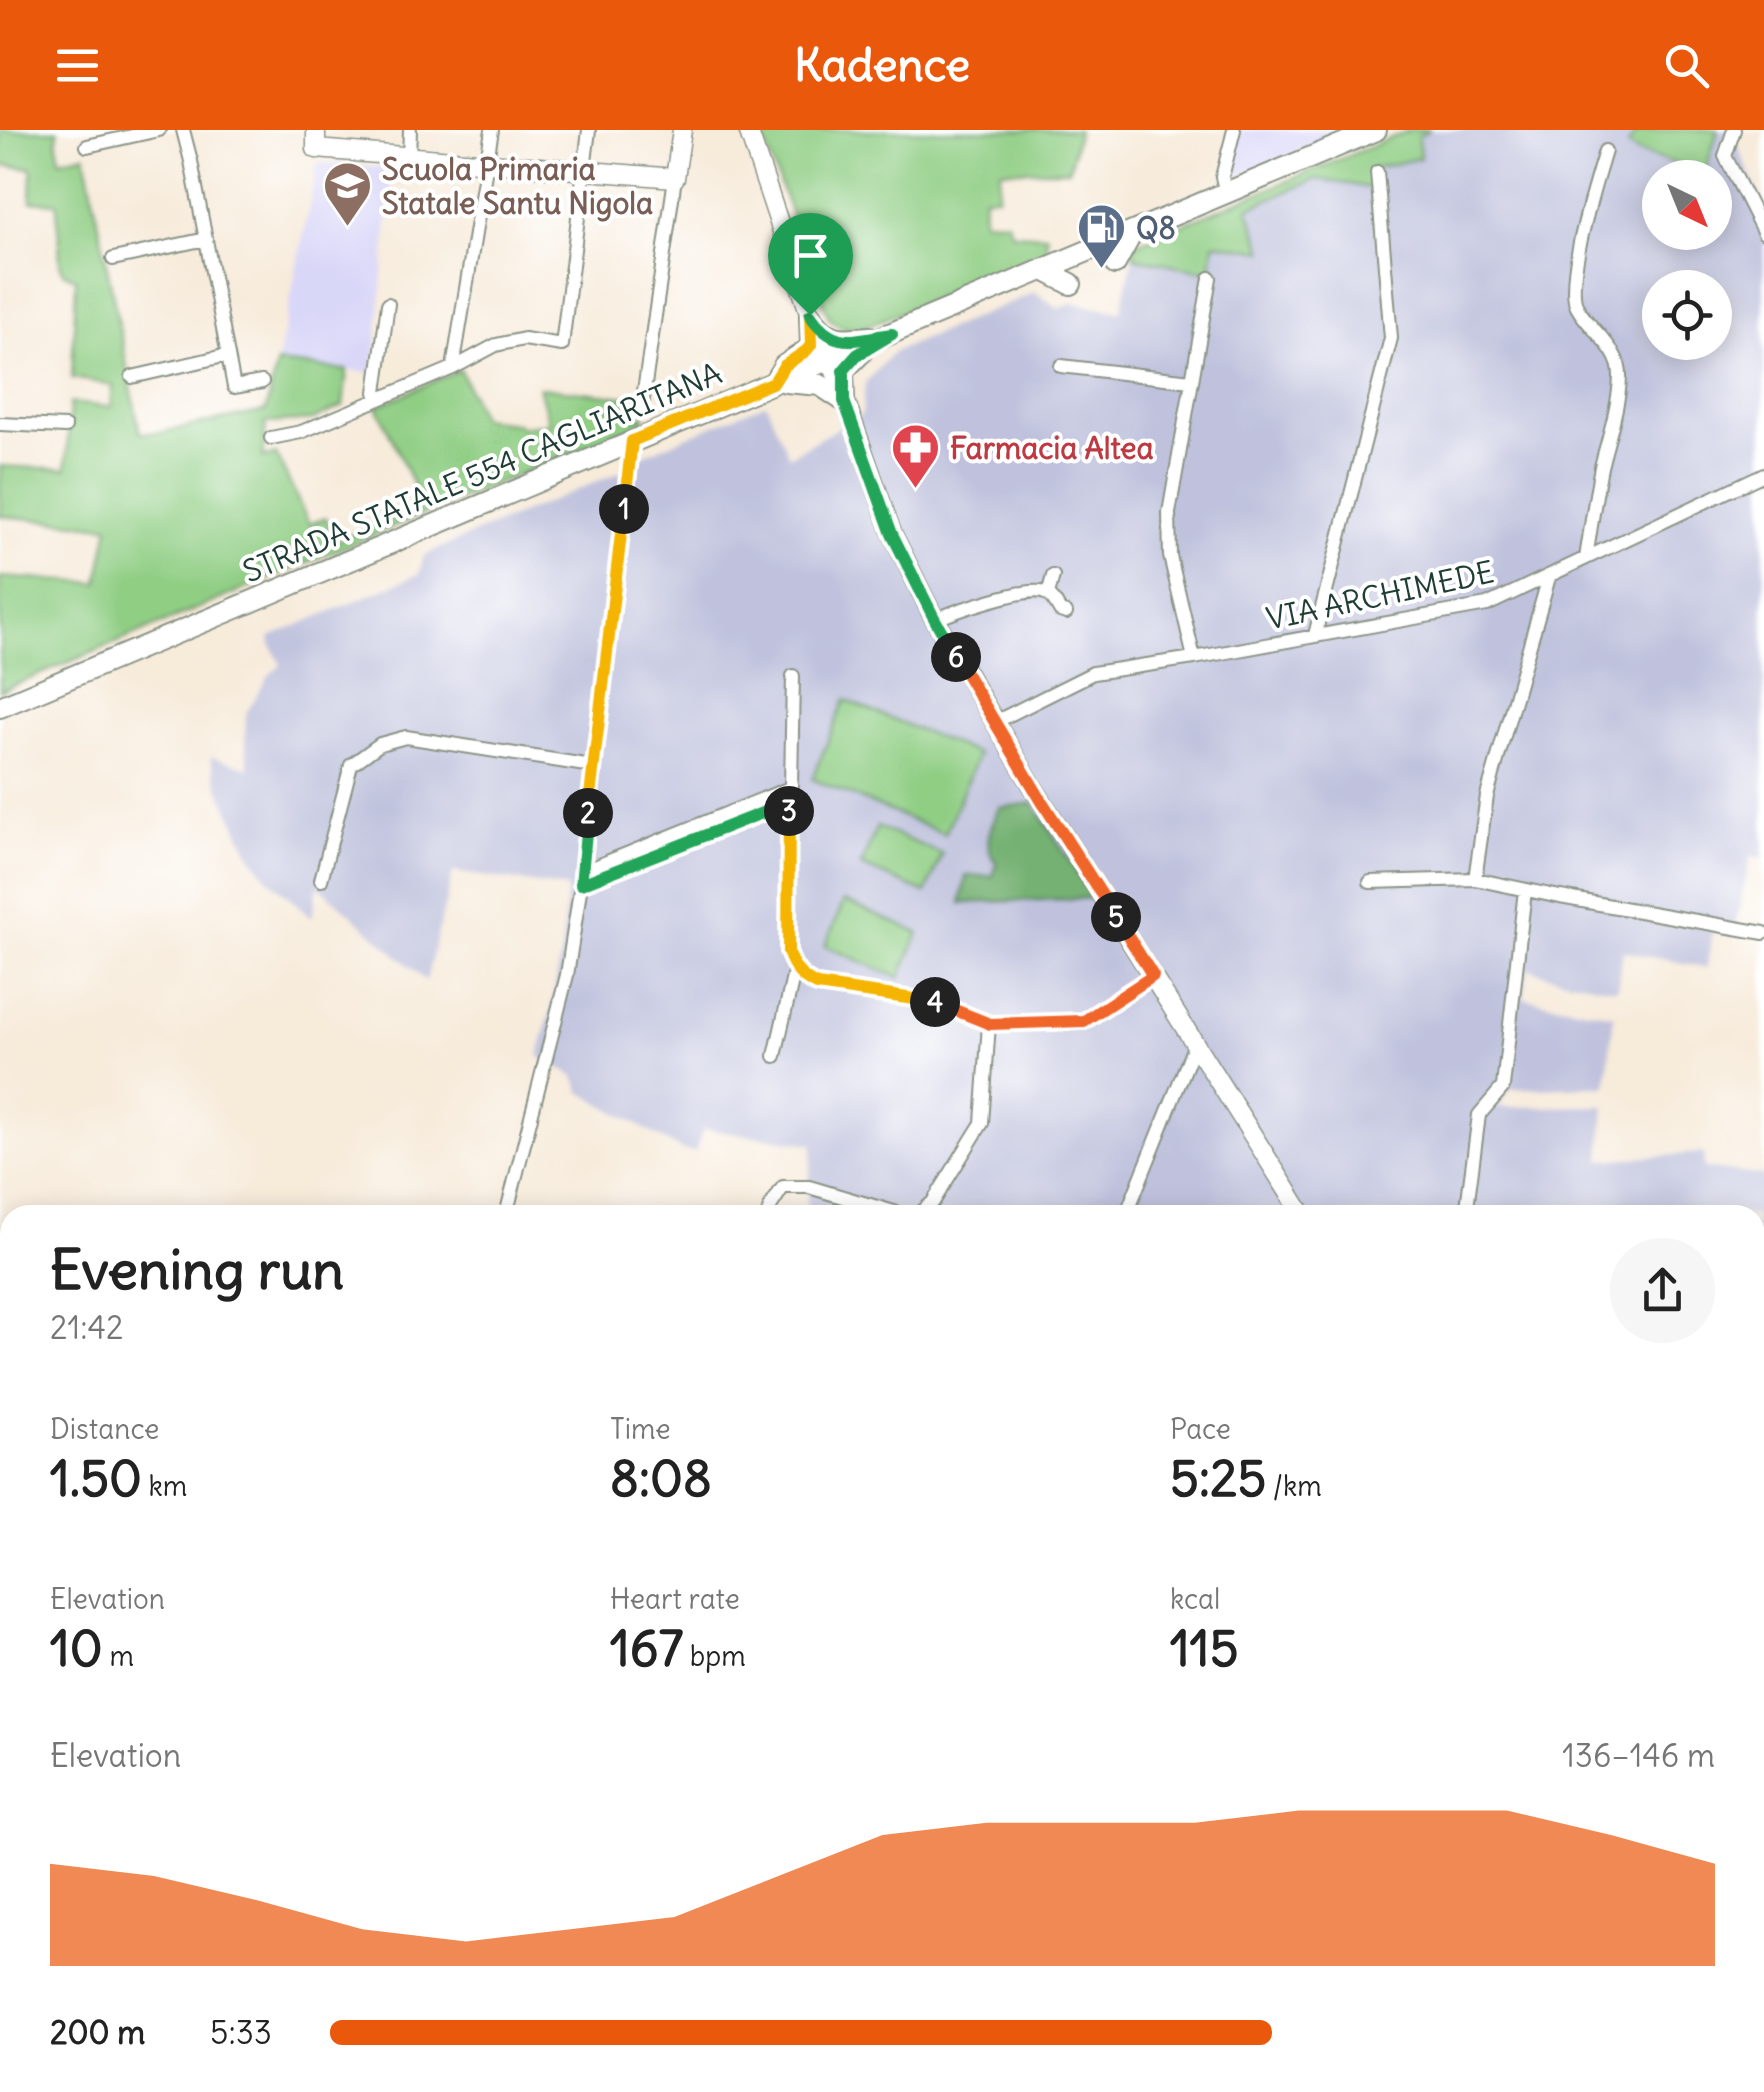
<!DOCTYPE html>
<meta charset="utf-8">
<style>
body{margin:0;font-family:Delius,sans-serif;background:#f6f6f6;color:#222;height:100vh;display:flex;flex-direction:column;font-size:38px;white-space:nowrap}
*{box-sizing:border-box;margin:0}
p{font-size:32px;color:#767676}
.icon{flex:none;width:55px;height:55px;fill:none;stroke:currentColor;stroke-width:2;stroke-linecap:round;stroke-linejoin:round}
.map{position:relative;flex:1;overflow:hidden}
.sheet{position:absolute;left:0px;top:1075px;width:1765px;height:888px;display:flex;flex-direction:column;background:#fff;border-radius:30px 30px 0 0;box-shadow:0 5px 25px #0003}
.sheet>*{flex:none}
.needle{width:65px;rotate:137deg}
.fabs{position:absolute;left:1642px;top:30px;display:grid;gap:20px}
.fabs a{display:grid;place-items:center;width:90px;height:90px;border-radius:50%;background:#fff;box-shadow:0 5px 25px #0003;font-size:50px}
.pin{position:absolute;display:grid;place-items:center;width:85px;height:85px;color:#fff;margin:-102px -42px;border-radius:50% 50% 50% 0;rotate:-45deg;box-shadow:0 0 10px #0007}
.pin .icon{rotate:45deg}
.km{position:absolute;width:50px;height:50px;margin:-25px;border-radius:50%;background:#222;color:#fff;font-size:28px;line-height:50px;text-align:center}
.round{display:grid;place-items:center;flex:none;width:105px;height:105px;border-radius:52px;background:#f6f6f6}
.summary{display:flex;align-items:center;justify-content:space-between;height:170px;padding:0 50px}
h1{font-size:55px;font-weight:700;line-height:75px}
.stats{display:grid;grid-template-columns:repeat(3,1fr);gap:15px;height:170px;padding:10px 50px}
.stats div{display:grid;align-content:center}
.stats b{font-size:50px;font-weight:700}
.stats small{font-size:28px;font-weight:400}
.stats p{font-size:28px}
.chart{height:280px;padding:20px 50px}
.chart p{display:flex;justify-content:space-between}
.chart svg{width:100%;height:180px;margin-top:10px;fill:#ea580c;opacity:.7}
ul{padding:0 50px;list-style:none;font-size:32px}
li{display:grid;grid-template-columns:160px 120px 1fr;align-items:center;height:75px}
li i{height:25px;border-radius:12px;background:#ea580c}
header{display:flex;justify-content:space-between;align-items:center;height:130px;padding:0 50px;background:#ea580c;color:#fff;font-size:45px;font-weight:700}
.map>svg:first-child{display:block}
</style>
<header><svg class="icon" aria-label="menu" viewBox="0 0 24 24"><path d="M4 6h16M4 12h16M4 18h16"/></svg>Kadence<svg class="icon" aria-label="search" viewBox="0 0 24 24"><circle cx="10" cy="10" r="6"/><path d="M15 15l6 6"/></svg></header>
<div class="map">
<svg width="1764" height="1962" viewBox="0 0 1764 1962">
<rect width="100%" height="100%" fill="#fff"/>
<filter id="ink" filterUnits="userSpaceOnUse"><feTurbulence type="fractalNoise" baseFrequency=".01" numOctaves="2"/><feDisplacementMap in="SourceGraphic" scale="20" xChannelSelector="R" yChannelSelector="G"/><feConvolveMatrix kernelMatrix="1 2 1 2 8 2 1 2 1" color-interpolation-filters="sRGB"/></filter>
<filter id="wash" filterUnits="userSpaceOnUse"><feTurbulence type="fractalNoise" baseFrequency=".0048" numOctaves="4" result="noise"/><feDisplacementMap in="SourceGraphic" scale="40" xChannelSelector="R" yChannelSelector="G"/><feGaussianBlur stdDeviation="2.25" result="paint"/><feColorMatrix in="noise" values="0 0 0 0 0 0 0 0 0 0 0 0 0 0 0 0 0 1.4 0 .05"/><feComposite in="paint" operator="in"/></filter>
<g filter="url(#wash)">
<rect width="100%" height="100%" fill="#f7ebda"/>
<path fill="#d9d7f8" d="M 1237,0 L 1347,0 L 1222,53 Z
M 318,33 L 393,38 L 374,243 L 277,233 Z"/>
<path fill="#c0c2dd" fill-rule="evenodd" d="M 1430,0 L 1639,0 L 1629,15 L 1705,42 L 1718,0 L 1733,0 L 1741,23 L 1764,76 L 1764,728 L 1751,726 L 1733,806 L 1712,802 L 1707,838 L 1623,821 L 1617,859 L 1550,846 L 1528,838 L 1524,868 L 1614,885 L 1606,956 L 1511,959 L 1498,977 L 1605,976 L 1601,1030 L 1704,1023 L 1704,1038 L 1764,1046 L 1764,1361 L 1755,1361 L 1755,1085 L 805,1085 L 813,1014 L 703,999 L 695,1022 L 683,1021 L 581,962 L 575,947 L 539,926 L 551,879 L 562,818 L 567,758 L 453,742 L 426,851 L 318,755 L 312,788 L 267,747 L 248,721 L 219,658 L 210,626 L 249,638 L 245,609 L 246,583 L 269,545 L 281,535 L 271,515 L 270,507 L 419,444 L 424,425 L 622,341 L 641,326 L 766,273 L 789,326 L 862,284 L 865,253 L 893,222 L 1035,162 L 1059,179 L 1072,173 L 1121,181 L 1133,127 L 1199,140 L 1210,139 L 1214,113 L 1263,121 L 1248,79 L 1316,49 L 1370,58 L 1370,39 L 1419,28 L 1418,5 ZM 1660,48 L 1715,48 L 1715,102 L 1660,102 ZM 1660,158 L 1715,158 L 1715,212 L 1660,212 Z
M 1764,1645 L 1764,1733 L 1755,1717 L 1755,1646 Z"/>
<path fill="#90ce84" stroke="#58865c" stroke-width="2.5" d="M 0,0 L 58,0 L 57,13 L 60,30 L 85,24 L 140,303 L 157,303 L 266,281 L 277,233 L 347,240 L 343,276 L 313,290 L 266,293 L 263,328 L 276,324 L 309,394 L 326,388 L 337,411 L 422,374 L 377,276 L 460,240 L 481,288 L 518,294 L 520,297 L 549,293 L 539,257 L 636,268 L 635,289 L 645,285 L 644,292 L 0,561 L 0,447 L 98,453 L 109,396 L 0,386 L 0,336 L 66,339 L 70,273 L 111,277 L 113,255 L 72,248 L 76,149 L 63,142 L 60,134 L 57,73 L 31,71 L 32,38 L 0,35 Z
M 760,0 L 1078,0 L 1069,40 L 1001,40 L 998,66 L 984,66 L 983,90 L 1007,91 L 1012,103 L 1047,105 L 1046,118 L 1048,124 L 864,197 C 849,200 840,200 829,188 Z
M 1410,0 L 1430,0 L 1418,6 L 1420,28 L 1371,39 L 1371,58 L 1316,49 L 1248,78 L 1264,121 L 1214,113 L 1211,139 L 1199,140 L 1133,127 L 1135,114 Z
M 1639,0 L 1718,0 L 1705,42 L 1635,21 L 1628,15 Z
M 845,570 L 978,624 L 945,704 L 812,649 Z
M 877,697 L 942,724 L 926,763 L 861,736 Z
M 844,771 L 919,803 L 900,848 L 825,816 Z
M 1755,1717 L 1764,1733 L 1764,1811 L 1755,1796 Z"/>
<path fill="#74b172" stroke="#4a7753" stroke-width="2.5" d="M 1033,673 L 1093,768 L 961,773 L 966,746 L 993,746 L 997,733 C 981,715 991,697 999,678 Z"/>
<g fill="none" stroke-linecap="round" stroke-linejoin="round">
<path stroke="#41acc0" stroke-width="2.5" d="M 0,1474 L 10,1487
M 196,1952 L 198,1962"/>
</g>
</g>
<g filter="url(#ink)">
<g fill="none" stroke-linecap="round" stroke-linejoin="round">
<defs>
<path id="street" d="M 183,0 L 191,31 L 234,257 L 262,252
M 1734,0 L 1725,26 L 1764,103
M 87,16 L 159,0
M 409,27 L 410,0
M 1226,63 L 1222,47 L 1234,0
M 113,129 L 206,109
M 1061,236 L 1191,251
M 453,238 L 492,0
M 132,247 L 228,225
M 378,269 L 376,262 L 388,174
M 641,282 L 675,48
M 0,294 L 65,297
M 271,308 L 301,302 L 453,238 L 496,215 L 524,209 L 562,215 L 589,0
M 1586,428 C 1591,397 1595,367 1601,337 C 1608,308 1619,277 1620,247 C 1621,218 1589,200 1577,177 C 1564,151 1596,51 1605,21
M 1048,464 L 1053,446
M 935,490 C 952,482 1030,455 1045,463 C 1052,466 1056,474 1060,481 L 1066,483
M 1315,505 L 1391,208 L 1377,42
M 1194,528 L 1170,426 L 1169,383 L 1210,148
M 993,593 L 1093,543 L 1194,528 L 1487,475 L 1764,344
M 582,742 L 790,658
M 1475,749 L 1487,666 L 1549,447
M 321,750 L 351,635 L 380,614 L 406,607 L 592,636
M 1370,752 L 1475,749 L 1560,767 L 1764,803
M 581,754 L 789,672
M 795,838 L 805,850 L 817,855 L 937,873 L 989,894 L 1084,891 L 1153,846
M 775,926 L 795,838 L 788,822 L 793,546
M 506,1085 L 567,845 L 581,754 L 592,636 L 632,311
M 768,1085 L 770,1077 L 783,1057 L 809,1057 L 904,1085
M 918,1085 L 933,1072 L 982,993 L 989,894
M 1126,1085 L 1195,914
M 1466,1085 L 1479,985 L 1503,957 L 1525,760
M 1755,1196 L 1764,1192
M 1011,1952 L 1020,1962
M 454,1962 L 461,1952
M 1418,1962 L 1419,1952"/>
<path id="secondary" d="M 316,0 L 316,19 L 675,48 L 682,0
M 748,0 L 810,185 L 831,230 L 892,403 L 933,486 L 1033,657 L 1303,1085
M 1755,1809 L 1764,1827"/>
<path id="primary" d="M 1115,134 L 1132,103
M 1044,140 L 1071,154
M 810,185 C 829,212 839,210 870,207
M 774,252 L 784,236 L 806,221 L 811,215 L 810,187
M 786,252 L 820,255 L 844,271
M 844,271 L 843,241 L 861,223
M 0,577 L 1376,0"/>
</defs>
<use href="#street" stroke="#8b9487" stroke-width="16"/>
<use href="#secondary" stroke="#8b9487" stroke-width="21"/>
<use href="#primary" stroke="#8b9487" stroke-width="24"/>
<use href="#street" stroke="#fff" stroke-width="12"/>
<use href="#secondary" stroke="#fff" stroke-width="18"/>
<use href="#primary" stroke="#fff" stroke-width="20"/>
</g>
</g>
<g fill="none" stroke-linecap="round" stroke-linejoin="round" filter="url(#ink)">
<defs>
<path id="split-1" d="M 624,379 L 632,311 L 774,252 L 784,236 L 806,221 L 811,215 L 810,185"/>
<path id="split-2" d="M 588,683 L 624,379"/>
<path id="split-3" d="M 588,683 L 581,754 L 790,672 L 789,681"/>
<path id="split-4" d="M 789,681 L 788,822 C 794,838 800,848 817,855 L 935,872"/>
<path id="split-5" d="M 935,872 L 990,894 L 1084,891 L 1153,846 L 1116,787"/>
<path id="split-6" d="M 956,527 L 1041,670 L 1116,787"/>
<path id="split-7" d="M 844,245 L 844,271 L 892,404 L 933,486 L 956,527"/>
<path id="split-8" d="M 810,185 C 835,221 854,209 892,204 L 857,225 L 843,241 L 844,245"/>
</defs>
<use href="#split-1" stroke="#fff" stroke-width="20"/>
<use href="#split-2" stroke="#fff" stroke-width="20"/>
<use href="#split-3" stroke="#fff" stroke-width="20"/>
<use href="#split-4" stroke="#fff" stroke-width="20"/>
<use href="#split-5" stroke="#fff" stroke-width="20"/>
<use href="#split-6" stroke="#fff" stroke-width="20"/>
<use href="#split-7" stroke="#fff" stroke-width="20"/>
<use href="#split-8" stroke="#fff" stroke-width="20"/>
<use href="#split-1" stroke="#f5b400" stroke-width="12"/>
<use href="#split-2" stroke="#f5b400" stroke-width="12"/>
<use href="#split-3" stroke="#22a559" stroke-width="12"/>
<use href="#split-4" stroke="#f5b400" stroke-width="12"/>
<use href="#split-5" stroke="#f0652b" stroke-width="12"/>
<use href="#split-6" stroke="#f0652b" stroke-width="12"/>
<use href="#split-7" stroke="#22a559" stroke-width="12"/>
<use href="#split-8" stroke="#22a559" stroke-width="12"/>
</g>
<defs>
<symbol id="school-pin" viewBox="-11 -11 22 30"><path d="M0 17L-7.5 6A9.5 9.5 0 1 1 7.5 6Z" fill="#8d6e63" stroke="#fff"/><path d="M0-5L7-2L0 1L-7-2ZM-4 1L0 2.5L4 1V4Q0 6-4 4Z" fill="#fff"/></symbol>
<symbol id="fuel-pin" viewBox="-11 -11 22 30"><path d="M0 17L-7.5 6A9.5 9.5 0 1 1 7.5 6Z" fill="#5c6f8a" stroke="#fff"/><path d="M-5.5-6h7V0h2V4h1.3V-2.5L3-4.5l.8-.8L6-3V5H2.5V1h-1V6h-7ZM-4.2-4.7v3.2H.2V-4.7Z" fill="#fff"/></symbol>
<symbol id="pharmacy-pin" viewBox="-11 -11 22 30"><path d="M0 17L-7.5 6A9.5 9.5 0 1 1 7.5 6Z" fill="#e0444e" stroke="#fff"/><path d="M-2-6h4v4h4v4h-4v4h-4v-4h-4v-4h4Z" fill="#fff"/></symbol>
</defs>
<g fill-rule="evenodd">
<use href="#school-pin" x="320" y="28" width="55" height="75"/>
<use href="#fuel-pin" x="1074" y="70" width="55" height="75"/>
<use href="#pharmacy-pin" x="888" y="290" width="55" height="75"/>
</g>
<g text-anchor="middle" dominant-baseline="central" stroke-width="8" stroke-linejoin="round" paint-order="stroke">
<g font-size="30" font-weight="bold" fill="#785e54" stroke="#fff" text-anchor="start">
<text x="382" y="39">Scuola Primaria<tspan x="382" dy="34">Statale Santu Nigola</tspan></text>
</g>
<g font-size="30" font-weight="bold" fill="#4e5e75" stroke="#fff" text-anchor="start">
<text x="1136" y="98">Q8</text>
</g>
<g font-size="30" font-weight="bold" fill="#be3a42" stroke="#fff" text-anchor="start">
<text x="950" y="318">Farmacia Altea</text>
</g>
<g font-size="30" fill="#1f3d34" stroke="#fff">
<text transform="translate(482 342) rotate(-23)">STRADA STATALE 554 CAGLIARITANA</text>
<text transform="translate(1380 465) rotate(-12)">VIA ARCHIMEDE</text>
</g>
</g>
</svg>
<div class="fabs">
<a><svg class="needle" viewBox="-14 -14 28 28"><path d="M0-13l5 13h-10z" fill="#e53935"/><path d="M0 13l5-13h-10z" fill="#767676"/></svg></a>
<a><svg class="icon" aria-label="locate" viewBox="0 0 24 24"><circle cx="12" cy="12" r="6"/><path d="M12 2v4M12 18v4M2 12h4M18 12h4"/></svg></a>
</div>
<div class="pin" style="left:810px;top:185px;background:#1e9e55"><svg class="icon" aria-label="arrive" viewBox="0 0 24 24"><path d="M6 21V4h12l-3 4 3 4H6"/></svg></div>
<b class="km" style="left:624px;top:379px">1</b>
<b class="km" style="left:588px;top:683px">2</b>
<b class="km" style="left:789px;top:681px">3</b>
<b class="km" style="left:935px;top:872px">4</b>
<b class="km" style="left:1116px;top:787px">5</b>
<b class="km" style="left:956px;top:527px">6</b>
<section class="sheet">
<div class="summary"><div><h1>Evening run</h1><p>21:42</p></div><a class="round"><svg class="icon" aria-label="share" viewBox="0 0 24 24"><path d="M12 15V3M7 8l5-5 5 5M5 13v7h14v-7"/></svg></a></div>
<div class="stats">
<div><p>Distance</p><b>1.50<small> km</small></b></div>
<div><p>Time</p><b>8:08</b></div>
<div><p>Pace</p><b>5:25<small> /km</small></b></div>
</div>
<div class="stats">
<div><p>Elevation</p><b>10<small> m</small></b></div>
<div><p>Heart rate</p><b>167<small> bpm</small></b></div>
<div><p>kcal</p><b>115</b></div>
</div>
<div class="chart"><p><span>Elevation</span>136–146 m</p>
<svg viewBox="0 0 160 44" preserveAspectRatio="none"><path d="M0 44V19L10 22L20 28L30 35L40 38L50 35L60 32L70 22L80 12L90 9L100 9L110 9L120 6L130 6L140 6L150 12L160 19V44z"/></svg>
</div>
<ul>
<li><b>200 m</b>5:33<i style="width:68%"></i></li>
</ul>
</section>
</div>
